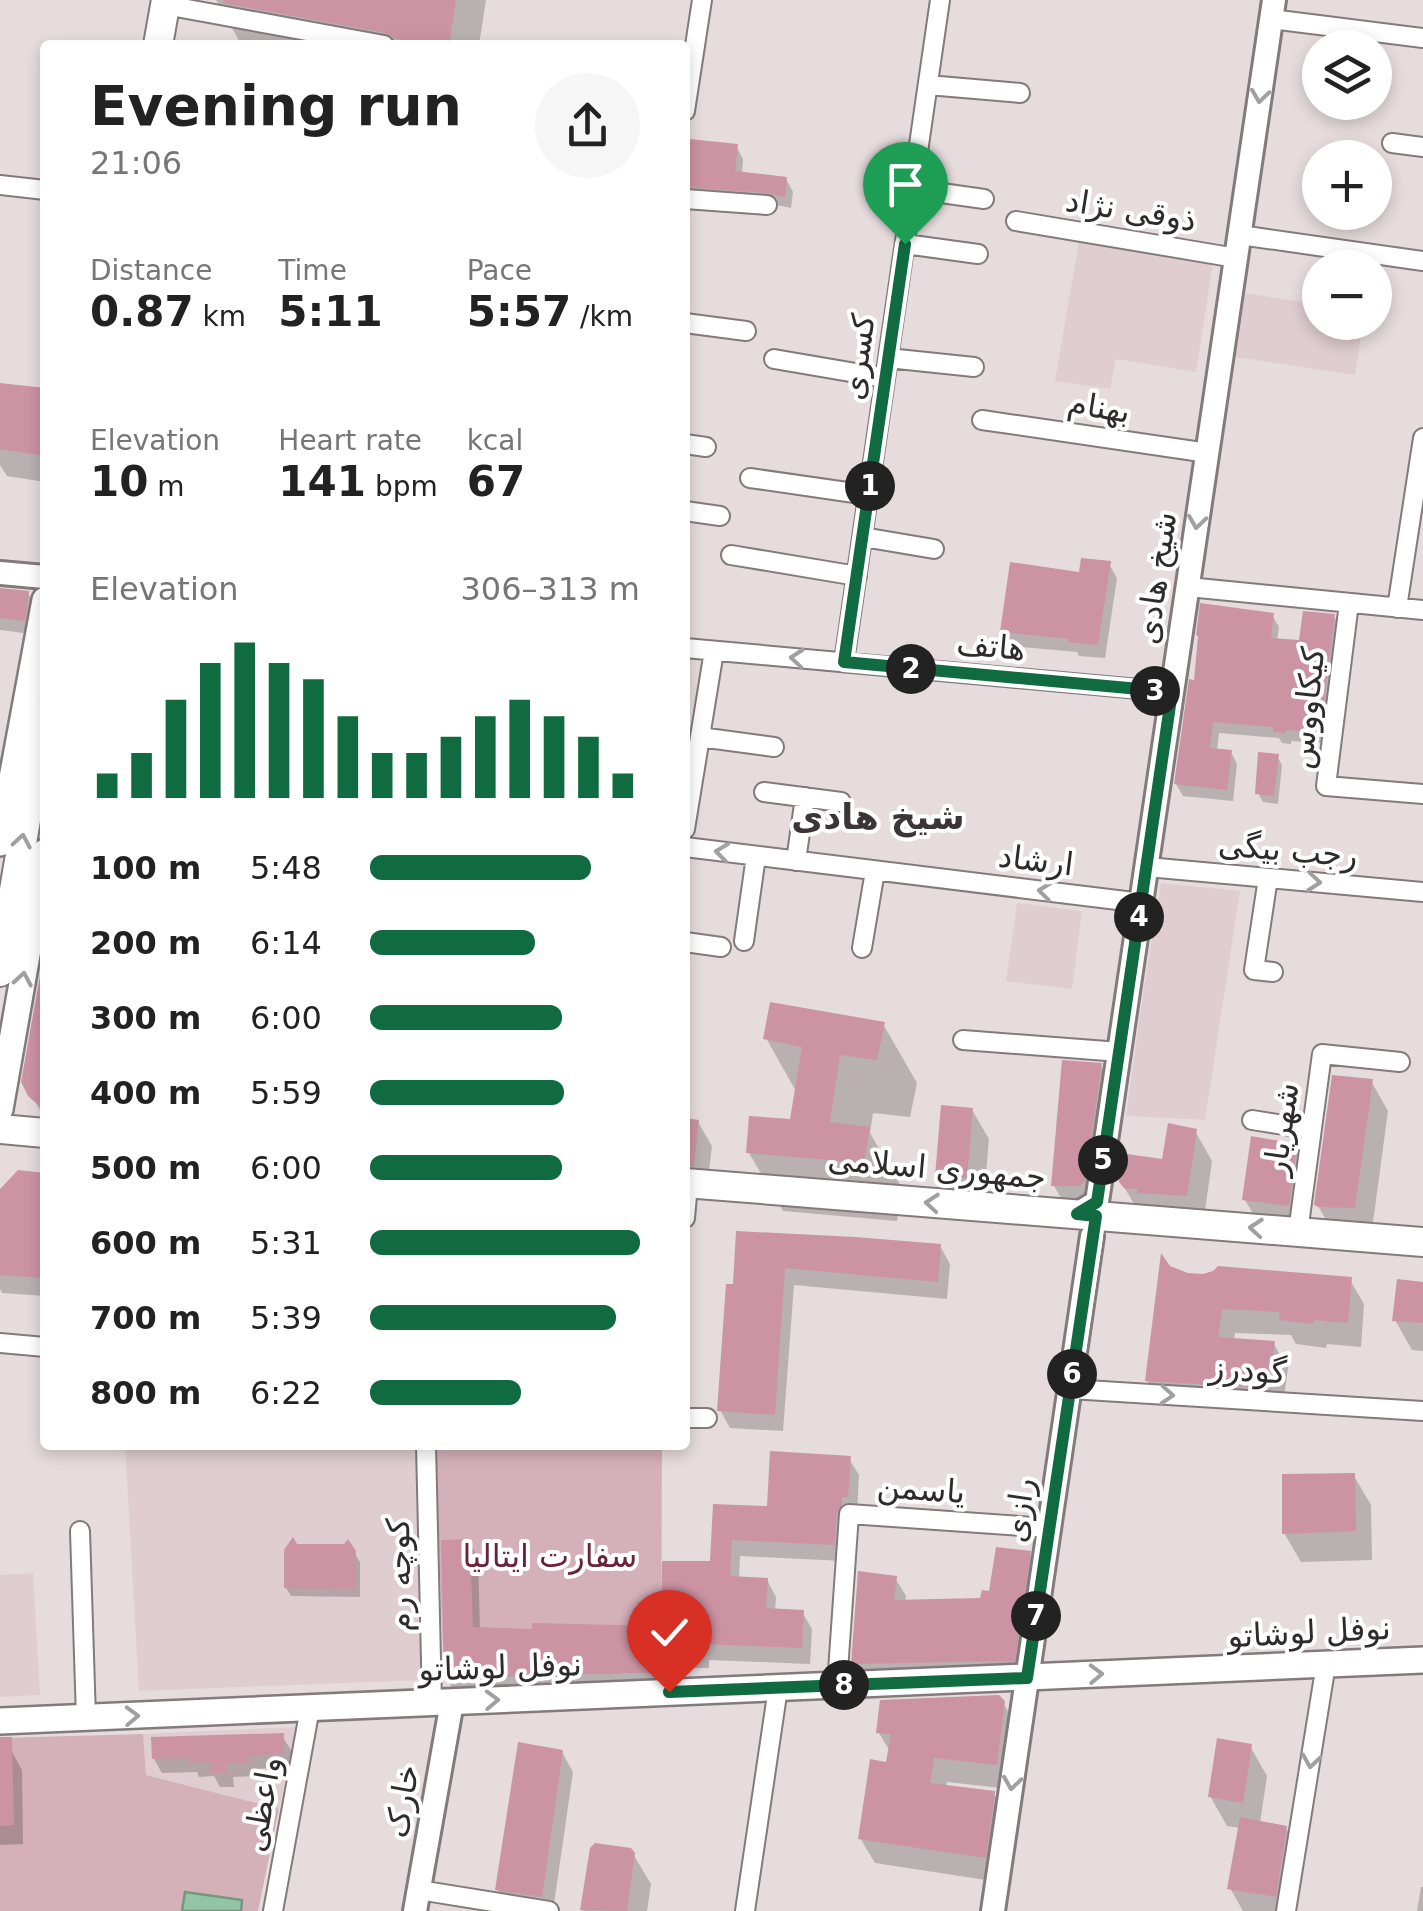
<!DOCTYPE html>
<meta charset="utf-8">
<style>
body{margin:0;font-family:"DejaVu Sans","Noto Naskh Arabic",sans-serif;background:#f6f6f6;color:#222;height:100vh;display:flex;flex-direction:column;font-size:38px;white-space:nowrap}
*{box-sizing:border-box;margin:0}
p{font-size:32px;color:#767676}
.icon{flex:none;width:55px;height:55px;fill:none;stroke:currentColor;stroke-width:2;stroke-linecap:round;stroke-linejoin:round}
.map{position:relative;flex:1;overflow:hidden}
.panel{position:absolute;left:40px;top:40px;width:650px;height:1410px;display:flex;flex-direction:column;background:#fff;border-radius:10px;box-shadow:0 5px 15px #0003}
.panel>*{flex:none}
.buttons{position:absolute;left:1302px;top:30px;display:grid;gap:20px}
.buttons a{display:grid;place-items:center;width:90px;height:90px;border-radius:50%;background:#fff;box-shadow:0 5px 15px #0003;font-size:50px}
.pin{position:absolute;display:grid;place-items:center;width:85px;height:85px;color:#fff;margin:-102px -42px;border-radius:50% 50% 50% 0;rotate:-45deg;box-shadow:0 0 10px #0007}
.pin .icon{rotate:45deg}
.km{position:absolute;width:50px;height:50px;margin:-25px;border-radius:50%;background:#222;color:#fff;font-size:28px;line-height:50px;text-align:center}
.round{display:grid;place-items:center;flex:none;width:105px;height:105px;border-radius:52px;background:#f6f6f6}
.overview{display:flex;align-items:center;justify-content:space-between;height:170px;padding:0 50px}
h1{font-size:55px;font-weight:700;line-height:75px}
.stats{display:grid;grid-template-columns:repeat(3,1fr);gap:15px;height:170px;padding:10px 50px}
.stats div{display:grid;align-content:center}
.stats b{font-size:42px;font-weight:700}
.stats small{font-size:28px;font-weight:400}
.stats p{font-size:28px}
.chart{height:280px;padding:20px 50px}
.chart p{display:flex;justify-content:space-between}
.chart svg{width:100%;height:180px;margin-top:10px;stroke:#106c40;stroke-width:6}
ul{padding:0 50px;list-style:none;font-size:32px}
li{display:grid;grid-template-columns:160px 120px 1fr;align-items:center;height:75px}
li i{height:25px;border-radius:12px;background:#106c40}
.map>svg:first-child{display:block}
</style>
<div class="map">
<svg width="1423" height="1911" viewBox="0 0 1423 1911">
<rect width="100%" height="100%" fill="#e6dcde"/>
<path fill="#dfcdd1" d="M 1079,241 L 1213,263 L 1196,372 L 1116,359 L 1110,389 L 1055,381 Z
M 1245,293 L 1320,305 L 1320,322 L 1363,323 L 1355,375 L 1235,357 Z
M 1161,883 L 1240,891 L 1205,1120 L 1126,1116 L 1142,1000 Z
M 1017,903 L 1082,911 L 1072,989 L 1006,981 Z
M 125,1445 L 418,1445 L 424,1680 L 139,1691 Z
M 33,1573 L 40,1695 L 0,1697 L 0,1575 Z
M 297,1727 L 279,1809 L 146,1775 L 143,1734 Z"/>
<path fill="#d4b0b9" d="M 435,1445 L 662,1445 L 661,1672 L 444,1678 Z
M 143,1734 L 146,1775 L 279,1809 L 258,1911 L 0,1911 L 0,1738 Z"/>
<path fill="#92c5a4" stroke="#749780" stroke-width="2.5" d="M 185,1892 L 242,1900 L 241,1911 L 182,1911 Z"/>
<path fill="#0003" d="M 216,0 L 486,0 L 479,45 L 247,45 L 241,44 Z
M 736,146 L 743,159 L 742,174 L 786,179 L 793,192 L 791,208 L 777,205 L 694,199 L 686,186 Z
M 0,386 L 45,391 L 45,482 L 7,476 L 0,465 Z
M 1109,564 L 1117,578 L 1105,658 L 1079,656 L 1077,652 L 1011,646 L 1002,632 L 1081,574 Z
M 0,590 L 28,593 L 36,607 L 32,634 L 0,630 Z
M 1272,615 L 1279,627 L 1277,641 L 1301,643 L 1334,616 L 1340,628 L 1326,743 L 1291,741 L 1291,744 L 1282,743 L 1279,738 L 1219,733 L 1217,751 L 1231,752 L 1237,764 L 1233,801 L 1183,796 L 1176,784 L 1196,683 Z
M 1277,756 L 1282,765 L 1278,804 L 1263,802 L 1258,793 Z
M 45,961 L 45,1119 L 24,1081 Z
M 883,1024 L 917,1083 L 910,1117 L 873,1113 L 870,1133 L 902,1188 L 897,1221 L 783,1211 L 749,1153 L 792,1121 L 797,1093 L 766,1038 Z
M 1101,1066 L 1118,1095 L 1097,1215 L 1071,1215 L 1054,1186 Z
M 1371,1081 L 1388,1111 L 1371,1237 L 1334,1234 L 1317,1204 Z
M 972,1110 L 989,1139 L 983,1207 L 955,1204 L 938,1175 Z
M 685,1121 L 698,1122 L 712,1146 L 708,1179 L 685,1177 Z
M 1195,1131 L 1212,1161 L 1203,1225 L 1139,1212 L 1121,1182 L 1164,1162 Z
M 1296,1146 L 1313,1176 L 1305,1234 L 1262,1229 L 1245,1200 Z
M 45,1176 L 45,1296 L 2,1293 L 0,1289 L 0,1192 Z
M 739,1234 L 940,1246 L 950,1264 L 947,1299 L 794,1285 L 783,1431 L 730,1428 L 720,1410 L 735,1287 Z
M 1169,1268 L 1188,1275 L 1203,1276 L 1350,1280 L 1364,1304 L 1361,1347 L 1327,1344 L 1326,1348 L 1296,1344 L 1291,1335 L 1235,1333 L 1234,1340 L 1273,1343 L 1288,1368 L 1282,1412 L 1161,1405 L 1147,1380 Z
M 1423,1283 L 1423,1351 L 1412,1350 L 1395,1320 Z
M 849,1459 L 859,1475 L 857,1513 L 843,1561 L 740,1556 L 739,1579 L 767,1580 L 776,1597 L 775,1611 L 802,1612 L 812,1629 L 810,1664 L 709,1660 L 709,1668 L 669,1668 L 669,1688 L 456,1694 L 446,1678 L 469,1542 L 478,1558 L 480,1630 L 663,1629 L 712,1564 L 715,1506 L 769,1509 Z
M 1354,1476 L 1371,1505 L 1372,1560 L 1301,1562 L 1284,1533 Z
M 348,1543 L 360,1562 L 360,1597 L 291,1596 L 286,1588 L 296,1546 L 346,1546 Z
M 1029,1553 L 1039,1571 L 1024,1678 L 864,1681 L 854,1664 L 895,1578 L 906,1596 L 905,1602 L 982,1601 Z
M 1003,1703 L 1018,1728 L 1010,1789 L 947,1782 L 946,1787 L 994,1794 L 1008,1819 L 999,1882 L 875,1863 L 860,1838 L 889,1765 L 891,1753 L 879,1733 Z
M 282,1736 L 291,1750 L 291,1767 L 254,1769 L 254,1776 L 233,1777 L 234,1787 L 220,1787 L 214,1776 L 199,1777 L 197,1772 L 162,1773 L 154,1759 Z
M 1250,1746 L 1267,1776 L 1260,1823 L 1286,1828 L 1303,1858 L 1294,1911 L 1243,1911 L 1230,1888 L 1241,1828 L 1227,1826 L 1210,1796 Z
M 11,1750 L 22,1770 L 23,1844 L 0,1845 L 0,1751 Z
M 562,1752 L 573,1772 L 553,1911 L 509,1909 L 497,1889 Z
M 633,1854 L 651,1884 L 647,1911 L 583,1911 L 582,1909 Z
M 1421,1887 L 1423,1887 L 1423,1911 L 1417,1911 Z"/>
<path fill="#cc93a2" d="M 224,0 L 456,0 L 449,45 L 432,45 L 394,38 L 386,33 L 223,3 Z
M 689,139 L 738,144 L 735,171 L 787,177 L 785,197 L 768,193 L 685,187 Z
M 0,383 L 45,388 L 45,456 L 0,449 Z
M 1081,558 L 1111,561 L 1098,645 L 1068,642 L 1069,639 L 1000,632 L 1010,562 L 1079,572 Z
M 0,588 L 29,591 L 25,621 L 0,618 Z
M 1200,603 L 1274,613 L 1271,638 L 1299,640 L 1303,611 L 1335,614 L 1320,732 L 1286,730 L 1285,733 L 1273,732 L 1273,727 L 1213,722 L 1210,748 L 1232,750 L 1227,790 L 1174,784 L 1189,679 L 1194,680 L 1198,636 L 1196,635 Z
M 1258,752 L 1279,754 L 1274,796 L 1255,794 Z
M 40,976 L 45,976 L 45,1111 L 28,1096 L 21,1082 Z
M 770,1002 L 885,1022 L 877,1060 L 840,1055 L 830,1122 L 870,1127 L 864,1163 L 746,1153 L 749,1116 L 790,1119 L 802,1047 L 763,1039 Z
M 1062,1060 L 1102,1063 L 1085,1181 L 1080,1186 L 1051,1186 Z
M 1332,1075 L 1373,1079 L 1355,1208 L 1318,1207 L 1314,1205 Z
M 941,1105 L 973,1108 L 967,1178 L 935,1176 Z
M 685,1118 L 699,1120 L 694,1166 L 685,1166 Z
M 1168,1123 L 1197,1129 L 1187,1196 L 1137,1193 L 1137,1189 L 1125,1189 L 1119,1182 L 1120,1153 L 1162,1159 Z
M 1251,1136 L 1297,1144 L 1289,1206 L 1242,1200 Z
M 18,1170 L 45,1173 L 45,1278 L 0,1275 L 0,1189 Z
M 736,1231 L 855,1237 L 941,1244 L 938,1282 L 785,1268 L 775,1415 L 717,1411 L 726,1284 L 733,1284 Z
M 1161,1253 L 1170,1266 L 1188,1273 L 1203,1274 L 1213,1271 L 1218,1266 L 1352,1277 L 1348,1323 L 1314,1320 L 1313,1324 L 1279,1320 L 1280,1312 L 1222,1309 L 1218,1337 L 1275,1341 L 1269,1388 L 1145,1381 Z
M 1397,1279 L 1423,1282 L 1423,1323 L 1392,1321 Z
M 770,1451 L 851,1456 L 848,1497 L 842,1497 L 842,1504 L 837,1512 L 834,1545 L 732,1540 L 730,1576 L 768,1578 L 766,1608 L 804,1610 L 802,1648 L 701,1644 L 700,1652 L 661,1652 L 661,1672 L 444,1678 L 441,1540 L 470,1539 L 473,1627 L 532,1629 L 532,1623 L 661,1626 L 662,1561 L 710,1561 L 713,1504 L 767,1506 Z
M 1355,1473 L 1356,1531 L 1282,1534 L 1282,1474 Z
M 293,1537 L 297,1544 L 344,1544 L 348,1539 L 356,1551 L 356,1589 L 284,1588 L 284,1550 Z
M 996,1547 L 1031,1551 L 1015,1661 L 851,1664 L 858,1571 L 897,1576 L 894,1600 L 980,1598 L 982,1590 L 989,1591 Z
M 999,1695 L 1005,1701 L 997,1765 L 934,1758 L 930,1783 L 995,1791 L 986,1858 L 858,1839 L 870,1759 L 886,1762 L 891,1734 L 876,1733 L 880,1700 Z
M 284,1733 L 284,1753 L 247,1756 L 248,1763 L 226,1763 L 227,1773 L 209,1773 L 209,1762 L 188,1763 L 189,1758 L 152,1759 L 151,1737 Z
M 0,1737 L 12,1737 L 14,1825 L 0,1826 Z
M 1217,1738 L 1252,1744 L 1243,1803 L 1208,1797 Z
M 518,1742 L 563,1750 L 542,1897 L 495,1890 Z
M 1240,1817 L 1287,1826 L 1276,1897 L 1227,1889 Z
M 595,1843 L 631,1848 L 635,1853 L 627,1911 L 580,1910 L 590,1848 Z"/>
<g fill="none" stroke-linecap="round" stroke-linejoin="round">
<defs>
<path id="minor" d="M 165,5 L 384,45
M 1271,19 L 1423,38
M 928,85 L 1020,93
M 685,111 L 702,0
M 1392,143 L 1423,147
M 0,185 L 45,190
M 913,189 L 984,199
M 685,199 L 767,205
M 1016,221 L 1236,258
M 1240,235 L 1423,261
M 905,244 L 978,254
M 685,323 L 746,331
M 888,358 L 974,367
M 774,359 L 885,378
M 982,420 L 1208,453
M 685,444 L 706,447
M 750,478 L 868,495
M 685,511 L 720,516
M 863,537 L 934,549
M 731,555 L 857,576
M 1188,587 L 1423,610
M 1349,603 L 1326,786 L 1423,794
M 1397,608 L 1423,438
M 685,648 L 1172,692
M 844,662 L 940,0
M 700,737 L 774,747
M 764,792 L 841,802
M 685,829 L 714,651
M 685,847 L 1142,903
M 796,861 L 805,797
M 1147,867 L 1423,892
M 1268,878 L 1254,970 L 1273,972
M 744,941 L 756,856
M 685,942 L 721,947
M 862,948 L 875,871
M 963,1040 L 1120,1052
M 1252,1120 L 1310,1129
M 685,1218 L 688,1184
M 1298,1232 L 1322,1054 L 1400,1062
M 0,1343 L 45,1347
M 1070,1389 L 1423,1411
M 685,1418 L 707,1418
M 426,1445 L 432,1703
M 80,1531 L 86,1718
M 837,1685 L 849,1514 L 1049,1528
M 419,1890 L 549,1911
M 273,1911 L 310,1708
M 745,1911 L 778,1688
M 1286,1911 L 1326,1664"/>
<path id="tertiary" d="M 0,573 L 45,577
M 1077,1214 L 1097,1202 L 1274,0
M 415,1911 L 452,1702
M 993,1911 L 1092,1236"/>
<path id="secondary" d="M 0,843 L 45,600
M 0,1109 L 45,852
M 0,1721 L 1423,1660"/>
<path id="primary" d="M 158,45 L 166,0
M 0,972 L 45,709
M 0,1129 L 45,1133
M 685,1183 L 1423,1242"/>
</defs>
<use href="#minor" stroke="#837a7c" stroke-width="22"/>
<use href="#tertiary" stroke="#837a7c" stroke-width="28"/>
<use href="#secondary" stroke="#837a7c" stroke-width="30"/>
<use href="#primary" stroke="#837a7c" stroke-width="32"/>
<use href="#minor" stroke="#fff" stroke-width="18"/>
<use href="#tertiary" stroke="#fff" stroke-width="22"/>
<use href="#secondary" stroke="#fff" stroke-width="25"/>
<use href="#primary" stroke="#fff" stroke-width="28"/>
</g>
<defs><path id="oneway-chevron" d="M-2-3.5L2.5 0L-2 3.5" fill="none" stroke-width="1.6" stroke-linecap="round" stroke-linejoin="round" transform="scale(2.5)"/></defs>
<g stroke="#a1a0a0">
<use href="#oneway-chevron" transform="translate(1260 96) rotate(98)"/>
<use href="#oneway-chevron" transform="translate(1197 522) rotate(98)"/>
<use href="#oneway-chevron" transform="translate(797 658) rotate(-175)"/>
<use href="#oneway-chevron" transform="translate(22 841) rotate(-80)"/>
<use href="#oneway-chevron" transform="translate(722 852) rotate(-173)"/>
<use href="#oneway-chevron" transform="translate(1314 882) rotate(5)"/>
<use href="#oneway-chevron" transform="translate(1045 891) rotate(-173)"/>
<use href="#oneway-chevron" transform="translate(23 979) rotate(-80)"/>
<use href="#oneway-chevron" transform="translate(932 1203) rotate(-175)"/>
<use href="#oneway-chevron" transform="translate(1256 1228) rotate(-175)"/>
<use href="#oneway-chevron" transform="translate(1167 1395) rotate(4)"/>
<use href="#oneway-chevron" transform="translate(1096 1674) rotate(-2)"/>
<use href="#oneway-chevron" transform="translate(492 1700) rotate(-2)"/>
<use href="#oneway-chevron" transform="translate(132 1716) rotate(-2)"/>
<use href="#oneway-chevron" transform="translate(1311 1761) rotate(99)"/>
<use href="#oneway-chevron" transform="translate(1012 1783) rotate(98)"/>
</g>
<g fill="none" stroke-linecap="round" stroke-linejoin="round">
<defs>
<path id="route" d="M 669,1692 L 1027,1678 L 1096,1216 L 1077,1214 L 1097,1202 L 1172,692 L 844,662 L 905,244"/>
</defs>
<use href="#route" stroke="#fff" stroke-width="20"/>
<use href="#route" stroke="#106c40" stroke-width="12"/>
</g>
<g text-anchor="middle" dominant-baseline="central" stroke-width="8" stroke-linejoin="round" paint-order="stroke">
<g font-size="32" fill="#2f2b2c" stroke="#fff">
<text transform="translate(1131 210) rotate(9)">ذوقی نژاد</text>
<text transform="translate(858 357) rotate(-82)">کسری</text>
<text transform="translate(1099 407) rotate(9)">بهنام</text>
<text transform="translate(1156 578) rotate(-82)">شیخ هادی</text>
<text transform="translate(991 646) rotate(5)">هاتف</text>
<text transform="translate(1307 708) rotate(-84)">کیکاووس</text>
<text transform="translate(1288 850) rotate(5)">رجب بیگی</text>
<text transform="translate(1036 860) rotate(7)">ارشاد</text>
<text transform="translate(1281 1129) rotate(-82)">شهریار</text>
<text transform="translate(937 1168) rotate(5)">جمهوری اسلامی</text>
<text transform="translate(1248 1370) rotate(4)">گودرز</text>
<text transform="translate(921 1489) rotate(4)">یاسمن</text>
<text transform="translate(1019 1510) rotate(-82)">رازی</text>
<text transform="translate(399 1575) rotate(-91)">کوچه رم</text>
<text transform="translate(1309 1632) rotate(-3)">نوفل لوشاتو</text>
<text transform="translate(500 1667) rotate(-2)">نوفل لوشاتو</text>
<text transform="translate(402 1801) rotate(-80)">خارک</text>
<text transform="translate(262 1804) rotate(-80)">واعظی</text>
</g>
<g font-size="32" fill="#69243c" stroke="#fff">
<text x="550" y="1556">سفارت ایتالیا</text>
</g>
<g font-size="35" font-weight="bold" fill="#3c3537" stroke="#fff">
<text x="878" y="817">شیخ هادی</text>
</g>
</g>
</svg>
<div class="buttons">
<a><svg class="icon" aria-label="layers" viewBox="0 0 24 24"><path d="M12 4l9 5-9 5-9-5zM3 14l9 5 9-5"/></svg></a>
<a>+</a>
<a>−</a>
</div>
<div class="pin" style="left:905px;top:244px;background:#1e9e55"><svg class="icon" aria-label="arrive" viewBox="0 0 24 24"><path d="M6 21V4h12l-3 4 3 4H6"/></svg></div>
<div class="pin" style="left:669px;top:1692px;background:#d93025"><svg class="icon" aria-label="check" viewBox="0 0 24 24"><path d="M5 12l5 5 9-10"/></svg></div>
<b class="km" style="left:870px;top:486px">1</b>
<b class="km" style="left:911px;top:669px">2</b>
<b class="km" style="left:1155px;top:691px">3</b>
<b class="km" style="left:1139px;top:917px">4</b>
<b class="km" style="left:1103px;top:1160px">5</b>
<b class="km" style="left:1072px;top:1374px">6</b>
<b class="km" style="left:1036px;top:1616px">7</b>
<b class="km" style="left:844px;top:1685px">8</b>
<section class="panel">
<div class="overview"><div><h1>Evening run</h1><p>21:06</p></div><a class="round"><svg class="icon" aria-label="share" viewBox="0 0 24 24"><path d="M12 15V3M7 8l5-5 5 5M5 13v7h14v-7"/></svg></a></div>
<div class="stats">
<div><p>Distance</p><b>0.87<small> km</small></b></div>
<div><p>Time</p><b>5:11</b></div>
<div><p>Pace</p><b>5:57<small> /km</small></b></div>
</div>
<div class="stats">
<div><p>Elevation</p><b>10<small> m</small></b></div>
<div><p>Heart rate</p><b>141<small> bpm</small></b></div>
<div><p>kcal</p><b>67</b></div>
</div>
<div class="chart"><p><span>Elevation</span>306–313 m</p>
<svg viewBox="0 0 160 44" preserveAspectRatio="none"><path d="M5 44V38M15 44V33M25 44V20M35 44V11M45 44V6M55 44V11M65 44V15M75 44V24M85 44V33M95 44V33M105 44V29M115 44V24M125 44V20M135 44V24M145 44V29M155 44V38"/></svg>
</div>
<ul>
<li><b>100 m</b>5:48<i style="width:82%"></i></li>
<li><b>200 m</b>6:14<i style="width:61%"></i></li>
<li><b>300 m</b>6:00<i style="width:71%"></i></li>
<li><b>400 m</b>5:59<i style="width:72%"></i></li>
<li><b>500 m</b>6:00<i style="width:71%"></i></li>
<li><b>600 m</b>5:31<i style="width:100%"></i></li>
<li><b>700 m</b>5:39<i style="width:91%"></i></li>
<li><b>800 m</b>6:22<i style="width:56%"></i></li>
</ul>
</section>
</div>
